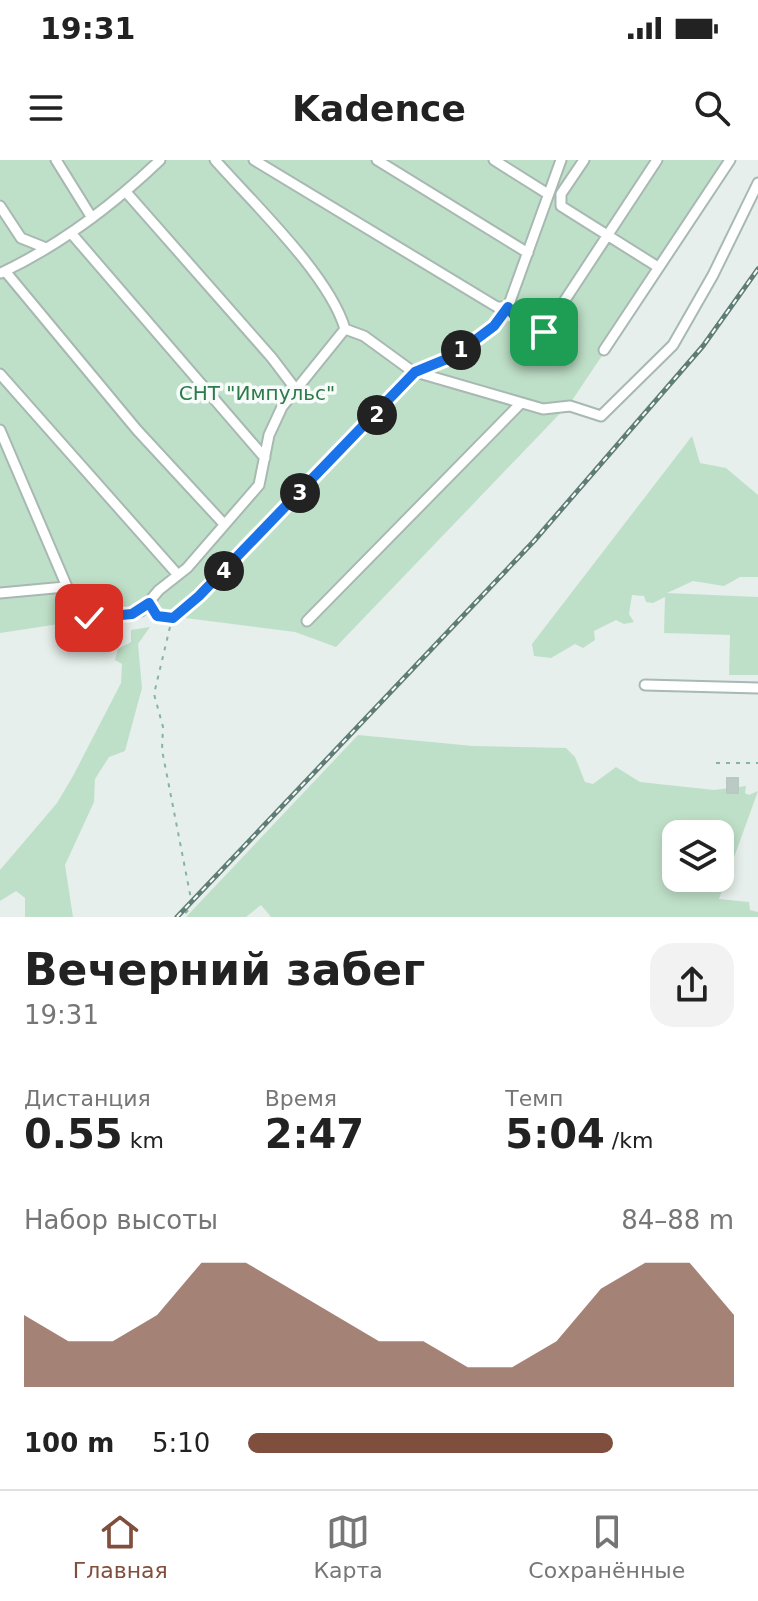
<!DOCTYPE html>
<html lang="ru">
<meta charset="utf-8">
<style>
body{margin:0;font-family:"DejaVu Sans",sans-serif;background:#f2f2f2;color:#222;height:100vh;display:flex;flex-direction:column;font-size:30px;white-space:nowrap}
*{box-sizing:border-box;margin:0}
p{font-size:26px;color:#767676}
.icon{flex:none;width:44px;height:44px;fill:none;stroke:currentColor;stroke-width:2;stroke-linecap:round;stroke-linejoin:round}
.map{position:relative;height:757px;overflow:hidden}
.side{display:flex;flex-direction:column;background:#fff;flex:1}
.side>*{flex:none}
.fabs{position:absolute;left:662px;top:660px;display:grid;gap:16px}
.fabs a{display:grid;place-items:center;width:72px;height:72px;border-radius:16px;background:#fff;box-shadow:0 4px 12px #0003;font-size:40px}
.pin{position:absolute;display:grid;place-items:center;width:68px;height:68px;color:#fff;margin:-34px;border-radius:16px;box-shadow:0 4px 12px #0006}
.km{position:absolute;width:40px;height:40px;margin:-20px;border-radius:50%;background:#222;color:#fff;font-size:22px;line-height:40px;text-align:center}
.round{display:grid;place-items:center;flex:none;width:84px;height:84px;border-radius:24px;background:#f2f2f2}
.overview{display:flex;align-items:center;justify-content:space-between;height:136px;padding:0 24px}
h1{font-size:44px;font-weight:600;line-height:60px}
.metrics{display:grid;grid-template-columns:repeat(3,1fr);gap:12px;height:136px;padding:8px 24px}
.metrics div{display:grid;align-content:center}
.metrics b{font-size:40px;font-weight:600}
.metrics small{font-size:22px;font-weight:400}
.metrics p{font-size:22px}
.chart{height:224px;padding:16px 24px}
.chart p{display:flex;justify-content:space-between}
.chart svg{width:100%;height:144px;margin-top:8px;fill:#804e3d;opacity:.7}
ul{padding:0 24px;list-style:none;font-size:26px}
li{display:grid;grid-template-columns:128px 96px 1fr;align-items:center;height:60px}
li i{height:20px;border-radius:10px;background:#804e3d}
.status{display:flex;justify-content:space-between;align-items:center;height:56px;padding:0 40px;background:#fff;direction:ltr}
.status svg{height:22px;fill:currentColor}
header{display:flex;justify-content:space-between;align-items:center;height:104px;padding:0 24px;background:#fff;font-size:36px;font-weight:600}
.tab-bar{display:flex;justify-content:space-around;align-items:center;height:112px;border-top:2px solid #e0e0e0;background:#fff;font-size:22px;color:#767676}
.tab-bar a{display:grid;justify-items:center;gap:4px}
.tab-bar .on{color:#804e3d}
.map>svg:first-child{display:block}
</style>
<div class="status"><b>19:31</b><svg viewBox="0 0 49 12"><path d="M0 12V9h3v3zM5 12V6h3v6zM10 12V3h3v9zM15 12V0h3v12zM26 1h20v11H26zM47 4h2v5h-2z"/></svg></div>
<header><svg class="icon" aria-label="menu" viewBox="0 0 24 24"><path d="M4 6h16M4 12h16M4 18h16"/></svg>Kadence<svg class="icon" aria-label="search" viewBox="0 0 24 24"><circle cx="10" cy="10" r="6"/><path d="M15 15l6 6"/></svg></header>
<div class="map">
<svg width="758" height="757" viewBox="0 0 758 757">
<rect width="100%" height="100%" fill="#e6efeb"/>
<path fill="#bfe0c8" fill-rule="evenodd" d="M 0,0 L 733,0 L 571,242 L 336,487 L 295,472 L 138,452 L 0,473 Z
M 692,276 L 700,303 L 726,308 L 758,335 L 758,417 L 740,417 L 724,426 L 693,421 L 667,433 L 758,437 L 758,515 L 729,515 L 730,475 L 664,473 L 665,437 L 653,443 L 646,442 L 644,436 L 632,435 L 629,454 L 634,462 L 624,464 L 616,460 L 594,471 L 595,480 L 583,488 L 575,484 L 551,498 L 534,496 L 532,484 Z
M 150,467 L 138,484 L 142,528 L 125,591 L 109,597 L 95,619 L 94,642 L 65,705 L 73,757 L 25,757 L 25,738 L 16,731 L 0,741 L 0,710 L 57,643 L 73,616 L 121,523 L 122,504 L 115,500 L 118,489 L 131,482 L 131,470 Z
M 358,575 L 473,586 L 566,588 L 575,597 L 585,622 L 593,624 L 616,607 L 640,622 L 714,630 L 746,626 L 745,633 L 749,635 L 758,631 L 719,739 L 749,742 L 750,750 L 758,752 L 758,757 L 271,757 L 261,745 L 246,757 L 186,757 ZM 676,674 L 720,674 L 720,718 L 676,718 Z"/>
<path fill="#bbcac4" stroke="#b8c9c2" stroke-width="2" d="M 727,618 L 738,618 L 738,633 L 727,633 Z"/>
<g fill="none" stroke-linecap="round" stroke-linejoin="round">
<defs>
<path id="minor" d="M 56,0 L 92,58
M 215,0 C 254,44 329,115 345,169 L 364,176 L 412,211 L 543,249 L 570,246 L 601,256 L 673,185 L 713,115 L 758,23
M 254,0 L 497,147 L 508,147 L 513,154 L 544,172 L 657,0
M 377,0 L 528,93
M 494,0 L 548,34
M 584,0 L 561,34 L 561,46 L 658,107
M 126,32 L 272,198 L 297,231
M 0,46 L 21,78 L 46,88
M 71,73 L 265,298
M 5,111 L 137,270 L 224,364
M 1,113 C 60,85 113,45 160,0
M 508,147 L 561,0
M 604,190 L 730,0
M 0,214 L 178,415
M 0,270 L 79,455 L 89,458 L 141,451 L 159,430 L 187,408 L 259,325 L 269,275 L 282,247 L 345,169
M 0,433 L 65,427
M 149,443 L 157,456 L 173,458 L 180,453 L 415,212
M 307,461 L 521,243
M 645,525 L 758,528"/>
</defs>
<use href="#minor" stroke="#a8b8b2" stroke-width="13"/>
<path stroke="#86b3a5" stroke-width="2" stroke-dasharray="4 6" stroke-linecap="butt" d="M 427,207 L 454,196 L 504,156
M 170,467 L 154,534 L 163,567 L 162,590 L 191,739 L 190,748 L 182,757
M 716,603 L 758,603"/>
<use href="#minor" stroke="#fff" stroke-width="9"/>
<defs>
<path id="rail" d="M 177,757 L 534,381 L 703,186 L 758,109"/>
</defs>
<use href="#rail" stroke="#5f7d75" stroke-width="5"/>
<use href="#rail" stroke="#f7fbf9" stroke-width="2" stroke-dasharray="6" stroke-linecap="butt"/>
</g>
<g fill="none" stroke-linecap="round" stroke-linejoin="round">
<defs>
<path id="route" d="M 89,458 L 132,454 L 149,443 L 157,456 L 173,458 L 199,436 L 415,212 L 454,196 L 494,166 L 508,147 L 513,154 L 544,172"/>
</defs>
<use href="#route" stroke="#fff" stroke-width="16"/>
<use href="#route" stroke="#1a73e8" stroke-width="10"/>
</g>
<g text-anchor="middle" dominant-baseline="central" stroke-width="7" stroke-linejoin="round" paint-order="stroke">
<g font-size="20" fill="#2d7a4b" stroke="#f7fbf9">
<text x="257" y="233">СНТ "Импульс"</text>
</g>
</g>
</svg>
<div class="fabs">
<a><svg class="icon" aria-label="layers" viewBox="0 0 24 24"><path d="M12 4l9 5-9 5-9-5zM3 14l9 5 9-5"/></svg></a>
</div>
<div class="pin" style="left:544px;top:172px;background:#1e9e55"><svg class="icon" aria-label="arrive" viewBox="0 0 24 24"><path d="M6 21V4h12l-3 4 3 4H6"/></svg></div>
<div class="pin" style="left:89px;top:458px;background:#d93025"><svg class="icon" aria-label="check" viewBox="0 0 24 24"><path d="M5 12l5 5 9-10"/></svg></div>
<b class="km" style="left:461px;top:190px">1</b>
<b class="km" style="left:377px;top:255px">2</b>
<b class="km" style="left:300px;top:333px">3</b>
<b class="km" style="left:224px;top:411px">4</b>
</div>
<section class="side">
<div class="overview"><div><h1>Вечерний забег</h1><p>19:31</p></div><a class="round"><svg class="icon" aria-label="share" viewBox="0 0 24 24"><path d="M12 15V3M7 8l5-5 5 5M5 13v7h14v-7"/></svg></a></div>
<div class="metrics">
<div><p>Дистанция</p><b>0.55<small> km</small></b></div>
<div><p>Время</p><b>2:47</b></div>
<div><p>Темп</p><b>5:04<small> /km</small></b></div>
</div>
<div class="chart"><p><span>Набор высоты</span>84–88 m</p>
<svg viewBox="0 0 160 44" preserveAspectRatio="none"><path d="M0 44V22L10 30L20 30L30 22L40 6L50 6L60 14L70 22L80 30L90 30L100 38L110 38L120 30L130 14L140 6L150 6L160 22V44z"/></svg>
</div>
<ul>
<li><b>100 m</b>5:10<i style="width:75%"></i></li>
</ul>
</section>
<nav class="tab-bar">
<a class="on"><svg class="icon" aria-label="home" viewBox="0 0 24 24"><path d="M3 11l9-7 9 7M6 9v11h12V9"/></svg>Главная</a>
<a><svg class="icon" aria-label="map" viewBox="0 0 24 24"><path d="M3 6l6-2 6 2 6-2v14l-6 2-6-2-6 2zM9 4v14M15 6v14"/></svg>Карта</a>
<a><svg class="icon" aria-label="saved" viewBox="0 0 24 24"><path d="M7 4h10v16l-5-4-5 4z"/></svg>Сохранённые</a>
</nav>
